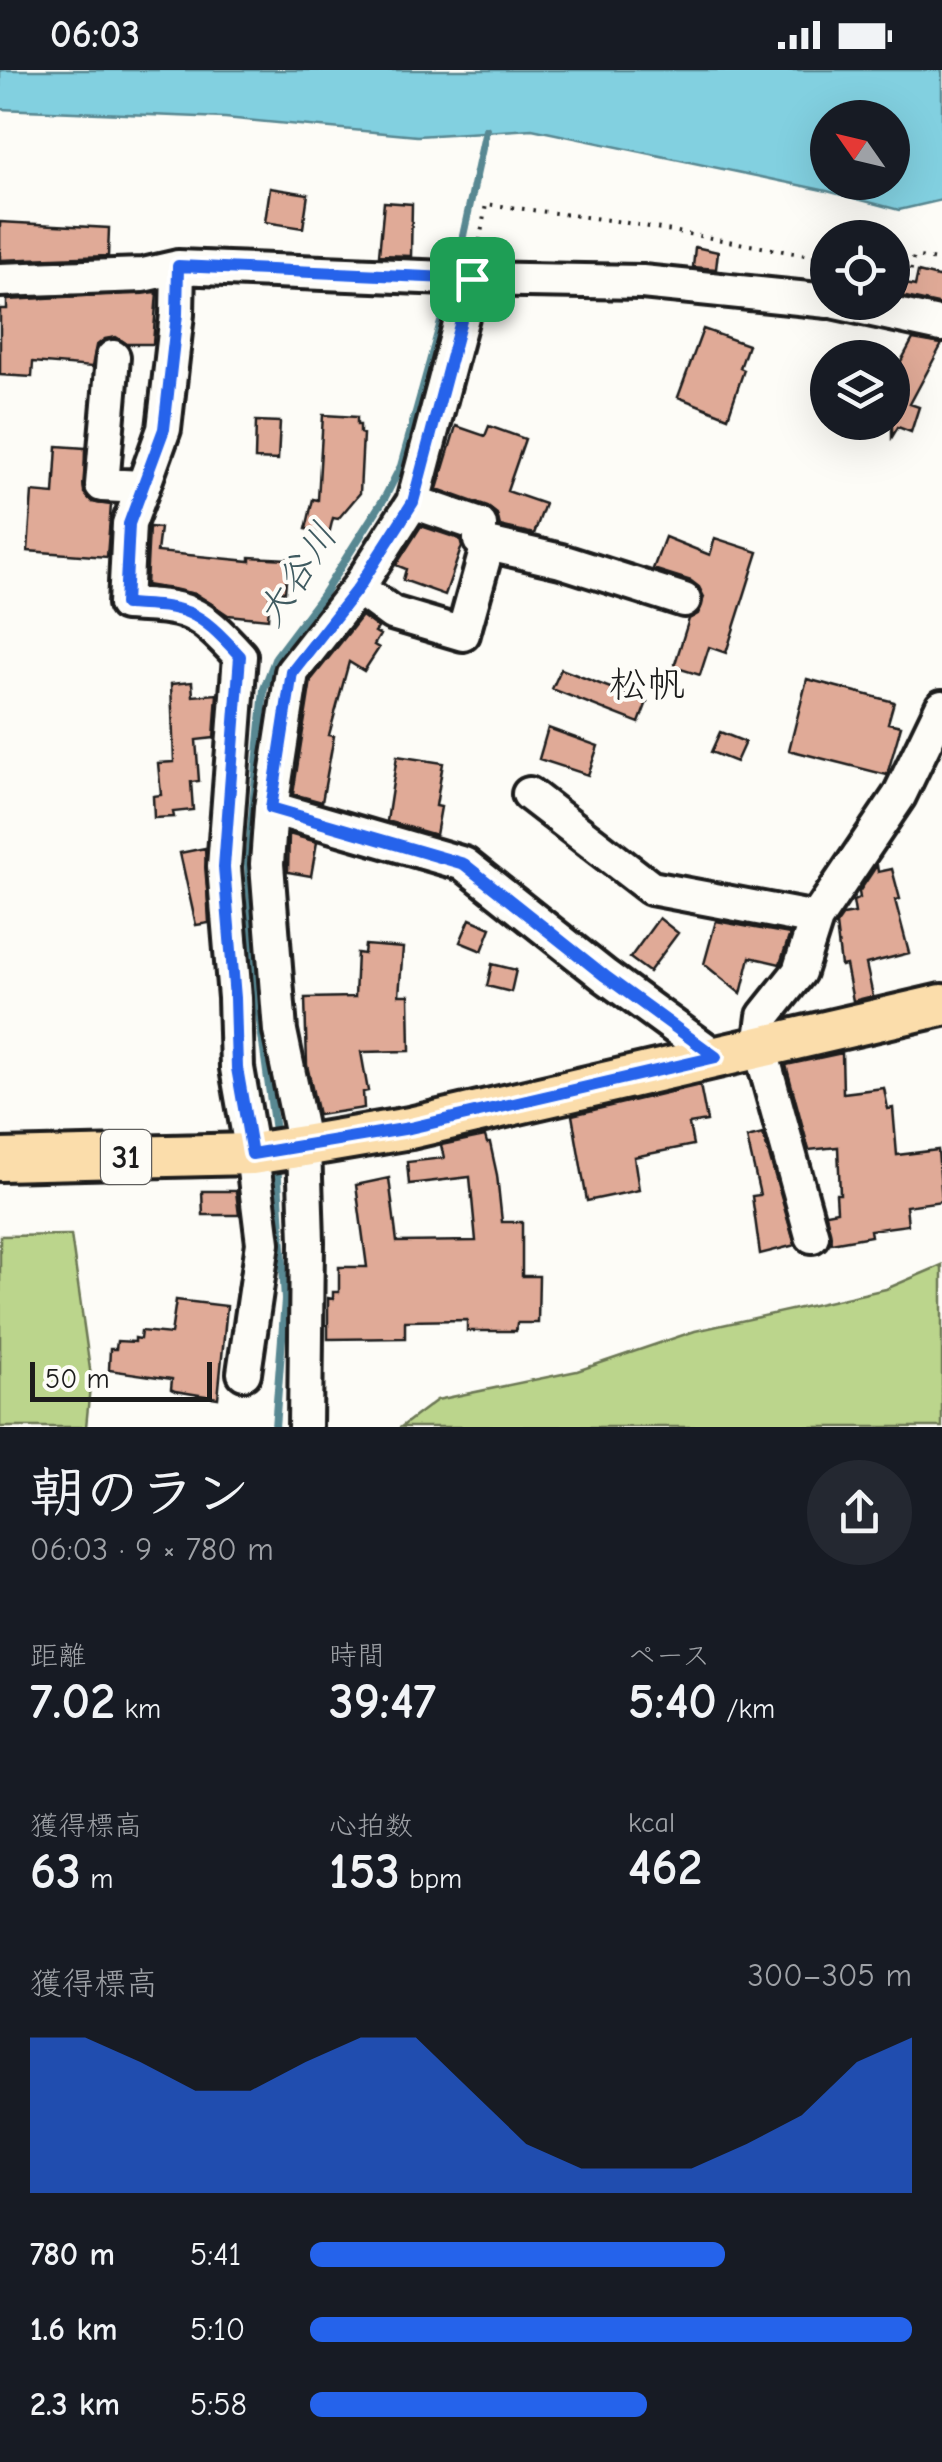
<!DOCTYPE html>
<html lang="ja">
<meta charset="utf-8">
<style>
body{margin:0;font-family:"Comic Neue","Klee One",sans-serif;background:#242831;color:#f1f3f6;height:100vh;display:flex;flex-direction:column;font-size:38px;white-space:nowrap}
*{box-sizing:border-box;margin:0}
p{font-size:32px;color:#9ea1a6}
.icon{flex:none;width:55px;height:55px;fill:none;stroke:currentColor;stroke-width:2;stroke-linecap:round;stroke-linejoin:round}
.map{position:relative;height:1357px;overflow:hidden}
.panel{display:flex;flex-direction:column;background:#171b24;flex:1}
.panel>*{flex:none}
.needle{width:65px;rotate:304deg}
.tools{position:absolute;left:810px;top:30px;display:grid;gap:20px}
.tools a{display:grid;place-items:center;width:100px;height:100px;border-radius:50%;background:#171b24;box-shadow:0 10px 40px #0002;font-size:50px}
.scale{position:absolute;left:30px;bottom:25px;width:182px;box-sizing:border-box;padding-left:10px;border:5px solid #1c1c1c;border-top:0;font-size:28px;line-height:35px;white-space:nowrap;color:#1c1c1c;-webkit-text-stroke:8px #fdfcf7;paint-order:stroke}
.pin{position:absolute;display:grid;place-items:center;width:85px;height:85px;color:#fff;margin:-42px;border-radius:20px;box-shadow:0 5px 15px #0006}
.round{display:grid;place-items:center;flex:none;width:105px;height:105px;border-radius:52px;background:#242831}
.overview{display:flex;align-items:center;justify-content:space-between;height:170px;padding:0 30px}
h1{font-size:55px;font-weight:800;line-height:75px}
.stats{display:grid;grid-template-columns:repeat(3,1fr);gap:15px;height:170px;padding:10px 30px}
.stats div{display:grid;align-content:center}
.stats b{font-size:50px;font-weight:800}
.stats small{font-size:28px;font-weight:400}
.stats p{font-size:28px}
.chart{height:280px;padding:20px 30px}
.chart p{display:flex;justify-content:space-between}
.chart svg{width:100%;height:180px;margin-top:10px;fill:#2563eb;opacity:.7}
ul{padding:0 30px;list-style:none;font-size:32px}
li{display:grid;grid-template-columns:160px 120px 1fr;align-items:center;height:75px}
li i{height:25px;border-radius:12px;background:#2563eb}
.status{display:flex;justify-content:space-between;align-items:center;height:70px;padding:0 50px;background:#171b24;direction:ltr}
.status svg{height:28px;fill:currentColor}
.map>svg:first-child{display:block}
</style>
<div class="status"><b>06:03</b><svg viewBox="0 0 49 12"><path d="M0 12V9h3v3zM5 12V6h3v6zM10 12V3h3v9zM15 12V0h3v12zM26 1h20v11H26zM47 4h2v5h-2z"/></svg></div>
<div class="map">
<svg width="942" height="1357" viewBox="0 0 942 1357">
<rect width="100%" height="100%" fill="#fdfcf7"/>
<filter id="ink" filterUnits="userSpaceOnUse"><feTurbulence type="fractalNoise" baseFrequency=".01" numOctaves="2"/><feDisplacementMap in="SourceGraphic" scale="20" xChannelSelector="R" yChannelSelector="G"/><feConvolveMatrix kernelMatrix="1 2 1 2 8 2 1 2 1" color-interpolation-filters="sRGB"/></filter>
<g filter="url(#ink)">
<path fill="#bbd58c" stroke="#6c7854" stroke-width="2.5" d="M 71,1165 L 91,1306 L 86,1357 L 0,1357 L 0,1166 Z
M 942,1195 L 942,1357 L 401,1357 L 437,1330 L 577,1301 L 695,1261 L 886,1219 Z"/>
<path fill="#82d0e0" stroke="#598892" stroke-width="2.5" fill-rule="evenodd" d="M 0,0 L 942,0 L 942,130 L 899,140 L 827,121 L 532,59 L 417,66 L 225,48 L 0,39 ZM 828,48 L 892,48 L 892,112 L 828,112 Z"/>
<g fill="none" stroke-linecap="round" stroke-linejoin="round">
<path stroke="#598892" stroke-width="8" d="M 456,198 L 486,60
M 276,1068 L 258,937 L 248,792 L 264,619 L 276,587 L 322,526 L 385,427 L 401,396 L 451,216
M 275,1357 L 285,1230 L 277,1092"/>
</g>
<path fill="#e0aa97" stroke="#1c1c1c" stroke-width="2.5" d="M 270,118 L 308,124 L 303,158 L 265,152 Z
M 384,132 L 412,134 L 411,186 L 379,185 Z
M 0,152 L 109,158 L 108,186 L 0,190 Z
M 695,177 L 718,182 L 716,199 L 693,197 Z
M 918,202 L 942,208 L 942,235 L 892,224 L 892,211 L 915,216 Z
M 157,222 L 153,274 L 127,274 L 116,267 L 105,269 L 96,276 L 92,297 L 33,292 L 32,307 L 0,305 L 0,239 L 7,239 L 7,230 Z
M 703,259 L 748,275 L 740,298 L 744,300 L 728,347 L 678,327 Z
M 913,269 L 942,274 L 910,334 L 919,337 L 911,362 L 898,357 L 892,367 L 892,308 Z
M 323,345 L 357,347 L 357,355 L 360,355 L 360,363 L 363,364 L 360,423 L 338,449 L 333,448 L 329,464 L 306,459 L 313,429 L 318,430 Z
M 256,351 L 280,352 L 278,390 L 255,389 Z
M 456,356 L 485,366 L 489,356 L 525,369 L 507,421 L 545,434 L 534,464 L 500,456 L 497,444 L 488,437 L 437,419 Z
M 57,376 L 85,378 L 84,423 L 92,432 L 111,435 L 107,487 L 28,481 L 32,422 L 54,424 Z
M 421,456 L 460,469 L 462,476 L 445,525 L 403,510 L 406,499 L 396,495 Z
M 149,457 L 160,458 L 157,482 L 250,491 L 250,487 L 288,489 L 285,522 L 270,520 L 268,549 L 228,545 L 196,524 L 146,515 Z
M 665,467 L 710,485 L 715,468 L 758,482 L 726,583 L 709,577 L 700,605 L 674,597 L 689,549 L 698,544 L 704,527 L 699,517 L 691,511 L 653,499 Z
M 362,546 L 378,558 L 375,562 L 380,565 L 374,575 L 379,578 L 364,601 L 349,592 L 329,665 L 334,666 L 322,732 L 293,724 L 311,610 Z
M 561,599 L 647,632 L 639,653 L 552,619 Z
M 807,609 L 894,632 L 888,653 L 901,656 L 887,705 L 789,680 Z
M 192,612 L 193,626 L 217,624 L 214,668 L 196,670 L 199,711 L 191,712 L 193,740 L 173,742 L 174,747 L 154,748 L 153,726 L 161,725 L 158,693 L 174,692 L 171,614 Z
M 548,658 L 598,676 L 588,705 L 539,689 Z
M 720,662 L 745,672 L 736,692 L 711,682 Z
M 397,686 L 443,693 L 436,736 L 441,737 L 436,765 L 387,751 Z
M 289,764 L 317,772 L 311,806 L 288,802 Z
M 205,778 L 209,853 L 196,855 L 180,783 Z
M 877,795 L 878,802 L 892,799 L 900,829 L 895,830 L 909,883 L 866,894 L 873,926 L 853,931 L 846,895 L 841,896 L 836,855 L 843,845 L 855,843 L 853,831 L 860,828 L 859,822 Z
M 659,848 L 678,863 L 649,902 L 630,888 Z
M 470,849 L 491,858 L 482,881 L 460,872 Z
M 716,851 L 790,864 L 780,894 L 750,887 L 741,924 L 704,894 Z
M 365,875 L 403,878 L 399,925 L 409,925 L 410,981 L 361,982 L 368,1021 L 363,1022 L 364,1038 L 318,1045 L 307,995 L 305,928 L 355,927 L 357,883 L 364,884 Z
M 492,894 L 516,900 L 511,922 L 487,916 Z
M 842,983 L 843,1023 L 884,1018 L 888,1039 L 893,1038 L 897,1085 L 938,1080 L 942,1131 L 906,1136 L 908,1155 L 870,1160 L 871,1166 L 831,1173 L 826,1143 L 837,1141 L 836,1124 L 840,1124 L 838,1077 L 809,1080 L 786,995 Z
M 700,1015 L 707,1051 L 689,1054 L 693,1075 L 634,1087 L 639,1120 L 587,1131 L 572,1045 Z
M 763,1064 L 795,1175 L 760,1184 L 752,1126 L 760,1125 L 747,1068 Z
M 485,1066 L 487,1073 L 490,1073 L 497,1105 L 502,1152 L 522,1152 L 522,1206 L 539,1206 L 538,1253 L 517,1253 L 516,1261 L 467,1261 L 467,1250 L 405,1251 L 405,1268 L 328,1269 L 328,1228 L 333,1229 L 333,1222 L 339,1222 L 339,1197 L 367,1197 L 356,1115 L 389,1108 L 397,1172 L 476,1171 L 470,1107 L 409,1114 L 407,1092 L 444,1088 L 441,1075 Z
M 202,1121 L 236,1121 L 239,1145 L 203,1145 Z
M 176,1230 L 227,1236 L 218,1328 L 175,1321 L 171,1319 L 172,1309 L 109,1300 L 110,1279 L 116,1279 L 117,1271 L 135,1272 L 135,1268 L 140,1269 L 141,1261 L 171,1264 Z"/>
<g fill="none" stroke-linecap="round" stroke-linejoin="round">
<defs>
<path id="minor" d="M 0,210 L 143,205 L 178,197 L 472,209
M 836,232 L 942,255
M 113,287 L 102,415 L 143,417 L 129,454 L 125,534 C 188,537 196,538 240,586 L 224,797 L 235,928 L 237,998 L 252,1084 L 263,1173 L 244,1303
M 143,417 L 164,359 L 177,244 L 178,197
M 413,432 L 480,455 L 480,470 L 488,474 L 561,491 L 684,530
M 358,518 L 392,543 L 463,564 L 488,474
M 529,724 L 651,818 L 816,849
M 271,738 L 464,794 L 605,906 L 716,987
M 812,1166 L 760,977 L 764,946 L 799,902 L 816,849 L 899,726 L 942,637
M 305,1357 L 307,1172 L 304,1076 L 280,961 L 267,794 L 271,738 L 292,602 L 358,518 L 413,432 L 472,209 L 642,212 L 828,231"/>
<path id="major" d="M 0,1090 L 252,1084 L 304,1076 L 410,1058 L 942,935"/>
</defs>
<use href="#minor" stroke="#1c1c1c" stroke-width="40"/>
<use href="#major" stroke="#1c1c1c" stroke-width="48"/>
<path stroke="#1c1c1c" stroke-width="4" stroke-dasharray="2.5 8" stroke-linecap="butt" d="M 478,181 L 486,134 L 616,151 L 828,189
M 892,200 L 910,203 L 914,186 L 942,191"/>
<use href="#minor" stroke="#fdfcf7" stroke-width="32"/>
<use href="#major" stroke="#fbddab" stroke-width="40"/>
</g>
</g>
<g fill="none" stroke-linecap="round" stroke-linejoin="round" filter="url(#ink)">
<defs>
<path id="route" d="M 178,196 L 472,209 L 413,432 L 358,518 L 292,602 L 271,738 L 464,794 L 605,906 L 716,987 L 410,1058 L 252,1084 L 237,998 L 235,928 L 224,797 L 240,586 C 196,538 188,537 125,534 L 129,454 L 164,359 L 177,244 Z"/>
</defs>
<use href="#route" stroke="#fff" stroke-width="20"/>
<use href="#route" stroke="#2563eb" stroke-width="12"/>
</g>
<g text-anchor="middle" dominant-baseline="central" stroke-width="8" stroke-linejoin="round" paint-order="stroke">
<rect fill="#fdfcf7" stroke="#605f5e" stroke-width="2.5" x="101" y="1060" width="50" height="54" rx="8"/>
<g font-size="32" font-weight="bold" fill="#1c1c1c">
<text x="126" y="1087">31</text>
</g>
<g font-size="38" font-style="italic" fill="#405b61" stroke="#fdfcf7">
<text transform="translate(297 505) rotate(-57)">大谷川</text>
</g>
<g font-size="38" fill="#1c1c1c" stroke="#fdfcf7">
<text x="647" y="615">松帆</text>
</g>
</g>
</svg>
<div class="tools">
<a><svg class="needle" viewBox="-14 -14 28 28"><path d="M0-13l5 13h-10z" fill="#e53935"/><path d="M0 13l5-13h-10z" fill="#9ea1a6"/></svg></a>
<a><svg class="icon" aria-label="locate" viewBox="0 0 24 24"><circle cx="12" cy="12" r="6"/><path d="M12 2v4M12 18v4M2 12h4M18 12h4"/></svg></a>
<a><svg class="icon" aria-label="layers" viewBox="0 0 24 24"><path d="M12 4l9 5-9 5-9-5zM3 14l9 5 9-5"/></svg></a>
</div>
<div class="scale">50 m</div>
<div class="pin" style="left:472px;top:209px;background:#1e9e55"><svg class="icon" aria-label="arrive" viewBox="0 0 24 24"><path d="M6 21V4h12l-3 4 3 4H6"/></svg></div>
</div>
<section class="panel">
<div class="overview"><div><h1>朝のラン</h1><p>06:03 · 9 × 780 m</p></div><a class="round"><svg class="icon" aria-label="share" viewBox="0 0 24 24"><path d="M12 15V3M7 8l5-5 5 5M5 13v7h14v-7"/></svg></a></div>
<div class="stats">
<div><p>距離</p><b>7.02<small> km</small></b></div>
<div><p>時間</p><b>39:47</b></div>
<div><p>ペース</p><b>5:40<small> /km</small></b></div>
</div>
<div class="stats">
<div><p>獲得標高</p><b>63<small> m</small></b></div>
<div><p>心拍数</p><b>153<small> bpm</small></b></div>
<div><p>kcal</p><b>462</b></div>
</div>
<div class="chart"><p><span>獲得標高</span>300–305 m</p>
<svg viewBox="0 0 160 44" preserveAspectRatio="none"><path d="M0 44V6L10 6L20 12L30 19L40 19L50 12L60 6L70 6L80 19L90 32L100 38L110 38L120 38L130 32L140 25L150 12L160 6V44z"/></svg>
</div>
<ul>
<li><b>780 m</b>5:41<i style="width:69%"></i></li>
<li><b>1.6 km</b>5:10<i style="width:100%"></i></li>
<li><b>2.3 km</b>5:58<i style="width:56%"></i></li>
</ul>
</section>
